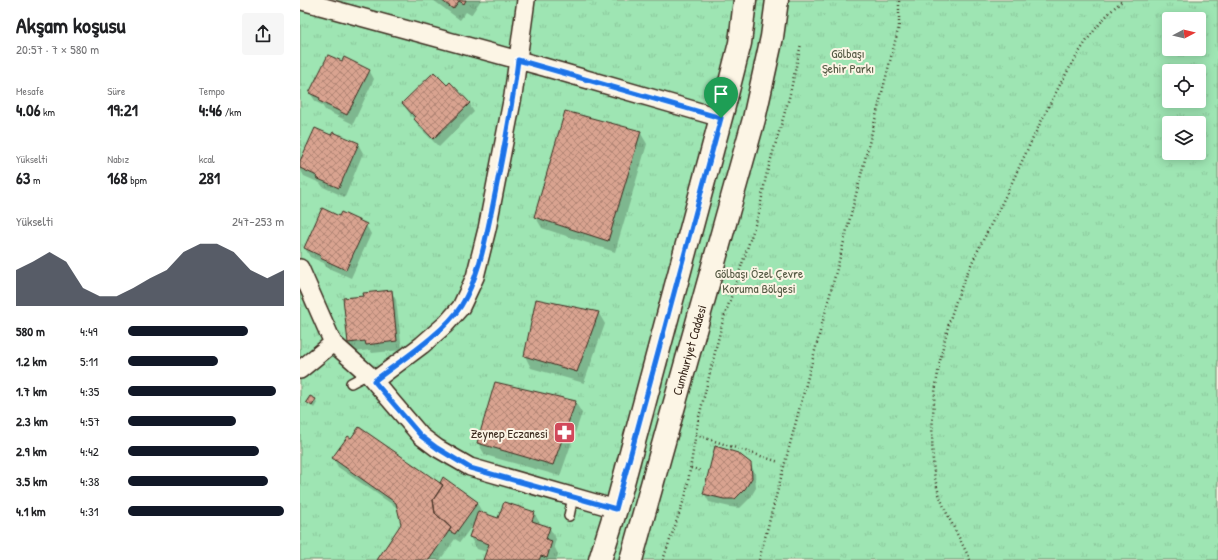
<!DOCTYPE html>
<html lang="tr">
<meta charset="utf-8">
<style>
body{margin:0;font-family:"Patrick Hand",sans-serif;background:#f6f6f6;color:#202124;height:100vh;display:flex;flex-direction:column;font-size:15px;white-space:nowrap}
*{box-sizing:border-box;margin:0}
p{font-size:13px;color:#757577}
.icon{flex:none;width:22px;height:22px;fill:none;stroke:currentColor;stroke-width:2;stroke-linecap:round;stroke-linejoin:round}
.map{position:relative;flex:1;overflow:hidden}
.panel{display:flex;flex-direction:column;background:#fff;width:300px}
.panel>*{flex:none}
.needle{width:26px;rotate:83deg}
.buttons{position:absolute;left:862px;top:12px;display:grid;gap:8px}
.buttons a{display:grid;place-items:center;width:44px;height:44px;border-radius:4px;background:#fff;box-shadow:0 2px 10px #0003;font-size:20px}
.pin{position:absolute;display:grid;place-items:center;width:34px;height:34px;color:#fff;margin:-41px -17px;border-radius:50% 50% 50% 0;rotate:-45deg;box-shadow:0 0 4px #0007}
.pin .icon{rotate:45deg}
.round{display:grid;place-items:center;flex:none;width:42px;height:42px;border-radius:4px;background:#f6f6f6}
.head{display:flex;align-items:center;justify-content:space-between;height:68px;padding:0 16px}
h1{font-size:22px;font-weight:800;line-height:30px}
.stats{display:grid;grid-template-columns:repeat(3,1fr);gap:6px;height:68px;padding:4px 16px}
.stats div{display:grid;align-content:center}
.stats b{font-size:17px;font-weight:800}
.stats small{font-size:11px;font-weight:400}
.stats p{font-size:11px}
.chart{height:112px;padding:8px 16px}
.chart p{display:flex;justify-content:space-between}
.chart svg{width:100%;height:72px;margin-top:4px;fill:#111827;opacity:.7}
ul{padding:0 16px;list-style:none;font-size:13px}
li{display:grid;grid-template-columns:64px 48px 1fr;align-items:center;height:30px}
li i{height:10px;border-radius:5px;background:#111827}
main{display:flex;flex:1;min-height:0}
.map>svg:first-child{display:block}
</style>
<main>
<section class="panel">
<div class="head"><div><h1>Akşam koşusu</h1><p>20:57 · 7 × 580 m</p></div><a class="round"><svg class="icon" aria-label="share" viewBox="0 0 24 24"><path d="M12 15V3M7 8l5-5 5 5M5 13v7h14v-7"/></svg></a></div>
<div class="stats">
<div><p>Mesafe</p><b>4.06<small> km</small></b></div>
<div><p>Süre</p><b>19:21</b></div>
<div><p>Tempo</p><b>4:46<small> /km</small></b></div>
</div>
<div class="stats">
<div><p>Yükselti</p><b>63<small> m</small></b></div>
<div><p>Nabız</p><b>168<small> bpm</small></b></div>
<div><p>kcal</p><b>281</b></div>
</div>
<div class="chart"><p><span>Yükselti</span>247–253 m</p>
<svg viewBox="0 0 160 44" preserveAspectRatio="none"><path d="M0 44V22L10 17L20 11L30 17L40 33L50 38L60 38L70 33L80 27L90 22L100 11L110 6L120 6L130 11L140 22L150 27L160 22V44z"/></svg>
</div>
<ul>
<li><b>580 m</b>4:49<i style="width:77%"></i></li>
<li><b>1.2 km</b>5:11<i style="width:58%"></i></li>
<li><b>1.7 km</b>4:35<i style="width:95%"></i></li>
<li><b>2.3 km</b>4:57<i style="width:69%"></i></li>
<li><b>2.9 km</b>4:42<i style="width:84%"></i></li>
<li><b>3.5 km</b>4:38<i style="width:90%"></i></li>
<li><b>4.1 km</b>4:31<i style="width:100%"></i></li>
</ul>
</section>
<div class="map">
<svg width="918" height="560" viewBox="0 0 918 560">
<defs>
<pattern id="park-tufts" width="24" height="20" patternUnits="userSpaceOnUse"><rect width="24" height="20" fill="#9ee5b3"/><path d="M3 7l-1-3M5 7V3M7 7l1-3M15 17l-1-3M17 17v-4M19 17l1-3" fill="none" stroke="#89c59a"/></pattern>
<pattern id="building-cross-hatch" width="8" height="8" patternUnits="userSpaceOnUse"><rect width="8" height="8" fill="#d9a390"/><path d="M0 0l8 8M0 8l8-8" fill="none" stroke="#b18575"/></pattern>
</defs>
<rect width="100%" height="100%" fill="#fcf5e5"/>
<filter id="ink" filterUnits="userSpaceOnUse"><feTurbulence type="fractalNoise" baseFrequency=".025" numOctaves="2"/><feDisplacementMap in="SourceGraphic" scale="8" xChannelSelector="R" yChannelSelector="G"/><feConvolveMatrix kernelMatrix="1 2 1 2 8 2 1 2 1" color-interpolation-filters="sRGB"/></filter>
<g filter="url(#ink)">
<path fill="url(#park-tufts)" stroke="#6c8868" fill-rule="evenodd" d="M 0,0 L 918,0 L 918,560 L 0,560 ZM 869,19 L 899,19 L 899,49 L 869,49 ZM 869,71 L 899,71 L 899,101 L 869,101 ZM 869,123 L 899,123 L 899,153 L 869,153 Z"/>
<path fill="#0003" d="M 133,0 L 181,0 L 171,15 L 166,12 L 160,20 Z
M 42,63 L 69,70 L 74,79 L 53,124 L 25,110 L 22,105 L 16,102 L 10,93 Z
M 147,87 L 169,104 L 174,112 L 139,147 L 120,128 L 103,104 Z
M 340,132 L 347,144 L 315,252 L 242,228 L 235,216 Z
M 58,144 L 63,153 L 45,197 L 23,187 L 20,183 L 4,176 L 0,169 L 0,164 Z
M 40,217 L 66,225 L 71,234 L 51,278 L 26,267 L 24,263 L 10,257 L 5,248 Z
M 91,291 L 96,300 L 102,350 L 72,353 L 70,350 L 54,352 L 49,343 L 65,297 Z
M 298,312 L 305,324 L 284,383 L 231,368 L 225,356 Z
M 11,397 L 17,403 L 14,408 L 7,402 Z
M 275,402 L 282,413 L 260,476 L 185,455 L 178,443 Z
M 33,458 L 140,484 L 177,503 L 182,512 L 181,513 L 199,519 L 234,513 L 241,525 L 249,527 L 256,539 L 254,546 L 258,554 L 256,560 L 184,560 L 187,552 L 177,549 L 170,537 L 175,522 L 160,542 L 155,539 L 140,560 L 78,560 L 102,524 L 99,509 L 38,467 Z
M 450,463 L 455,473 L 456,488 L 450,498 L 440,508 L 430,507 L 409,502 L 404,493 Z"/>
<path fill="url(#building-cross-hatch)" stroke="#3b2a1e" d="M 141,0 L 166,0 L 164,4 L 159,1 L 153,9 Z
M 28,55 L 42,61 L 44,57 L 70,70 L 47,115 L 19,101 L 20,98 L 9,93 Z
M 134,72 L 147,85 L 150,82 L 170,103 L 133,139 L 114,119 L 115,117 L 102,103 Z
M 265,111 L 341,131 L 308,241 L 234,217 Z
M 15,128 L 31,135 L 33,132 L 59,143 L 39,188 L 16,178 L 17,176 L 0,168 L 0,161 Z
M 22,208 L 39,216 L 41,212 L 67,224 L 46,270 L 20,258 L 21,256 L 4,248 Z
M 92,290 L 97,341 L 66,345 L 65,341 L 48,343 L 43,298 L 64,296 L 63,293 Z
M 236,299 L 299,312 L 277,372 L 224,356 Z
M 195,382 L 276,401 L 253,465 L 177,443 Z
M 10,396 L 16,399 L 12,406 L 6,402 Z
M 59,427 L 143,485 L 133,500 L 135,513 L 151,528 L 129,560 L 77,560 L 101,524 L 96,503 L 32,458 L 48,436 L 51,438 Z
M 415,446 L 438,453 L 451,463 L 452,478 L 445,489 L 435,499 L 424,499 L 403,494 Z
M 143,477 L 178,502 L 155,534 L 149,531 L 151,528 L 135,513 L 133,500 L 143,485 L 140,483 Z
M 204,502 L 235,512 L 232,521 L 250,527 L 246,539 L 252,541 L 247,558 L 241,556 L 239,560 L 183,560 L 189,544 L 169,537 L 178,511 L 198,518 Z"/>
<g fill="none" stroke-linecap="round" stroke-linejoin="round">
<defs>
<path id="service" d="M 51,383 L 68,374
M 269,516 L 273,497"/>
<path id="minor" d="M 2,1 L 244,67 L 421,118
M 0,268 L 33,343 L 68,374 L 121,436 L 137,448 L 170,467 L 316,509
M 0,370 L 33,343
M 74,381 L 122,345 L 146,324 L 161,307 L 175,277 L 187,229 L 213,96 L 226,0"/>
<path id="secondary" d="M 300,560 L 316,509 L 423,110 L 440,43 L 445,0
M 331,560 L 454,119 L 472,37 L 477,0"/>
</defs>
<use href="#service" stroke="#3b2a1e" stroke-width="12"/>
<use href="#minor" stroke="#3b2a1e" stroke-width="20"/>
<use href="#secondary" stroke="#3b2a1e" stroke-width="25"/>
<path stroke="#3b2a1e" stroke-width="2.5" stroke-dasharray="1 3" stroke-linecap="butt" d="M 396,435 L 479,462
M 391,468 L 402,471
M 363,560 L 386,494 L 398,421 L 422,324 L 459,213 L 466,176 L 489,98 L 501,44
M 459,560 L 540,257 L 599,26 L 599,0
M 670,560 C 657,531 638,504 634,472 C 629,425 635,376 647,331 C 659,282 684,239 706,195 C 724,157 742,118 762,81 C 779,51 796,23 823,0"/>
<use href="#service" stroke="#fcf5e5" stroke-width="9"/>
<use href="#minor" stroke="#fcf5e5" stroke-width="17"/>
<use href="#secondary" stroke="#fcf5e5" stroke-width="22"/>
</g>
</g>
<g fill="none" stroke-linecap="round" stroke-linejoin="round" filter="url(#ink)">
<defs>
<path id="route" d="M 218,60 L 421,118 L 316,509 L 170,468 L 137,448 L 121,436 L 74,381 C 100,361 144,333 161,306 C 179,277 185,241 192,209 C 202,159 212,110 218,60 Z"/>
</defs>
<use href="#route" stroke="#fff" stroke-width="8"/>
<use href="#route" stroke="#1a73e8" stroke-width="5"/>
</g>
<defs>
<symbol id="pharmacy-square" viewBox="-11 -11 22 22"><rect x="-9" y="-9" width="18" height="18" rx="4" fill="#d1495b" stroke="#fcf5e5"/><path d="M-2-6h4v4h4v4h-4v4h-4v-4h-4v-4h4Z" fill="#fff"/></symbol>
</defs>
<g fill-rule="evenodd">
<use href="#pharmacy-square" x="252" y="420" width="25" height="25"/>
</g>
<g text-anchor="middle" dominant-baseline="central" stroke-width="4" stroke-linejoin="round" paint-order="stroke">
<g font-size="13" fill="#545943" stroke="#fcf5e5">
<text x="548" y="53">Gölbaşı<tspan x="548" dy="15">Şehir Parkı</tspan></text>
<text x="459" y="273">Gölbaşı Özel Çevre<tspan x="459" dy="15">Koruma Bölgesi</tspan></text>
</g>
<g font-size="13" fill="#3b2a1e" stroke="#fcf5e5">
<text transform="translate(389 350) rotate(-74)">Cumhuriyet Caddesi</text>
</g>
<g font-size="13" fill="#3b2a1e" stroke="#fcf5e5" text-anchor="end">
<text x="248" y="433">Zeynep Eczanesi</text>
</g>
</g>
</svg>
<div class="buttons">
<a><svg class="needle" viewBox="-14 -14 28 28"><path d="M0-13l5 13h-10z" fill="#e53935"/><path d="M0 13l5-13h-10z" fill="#757577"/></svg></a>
<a><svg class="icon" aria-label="locate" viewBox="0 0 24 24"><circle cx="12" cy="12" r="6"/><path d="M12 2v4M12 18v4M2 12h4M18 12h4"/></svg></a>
<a><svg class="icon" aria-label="layers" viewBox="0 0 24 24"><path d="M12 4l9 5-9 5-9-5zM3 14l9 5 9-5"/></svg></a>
</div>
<div class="pin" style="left:421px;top:118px;background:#1e9e55"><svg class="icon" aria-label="arrive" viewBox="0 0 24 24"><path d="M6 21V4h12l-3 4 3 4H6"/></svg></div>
</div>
</main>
